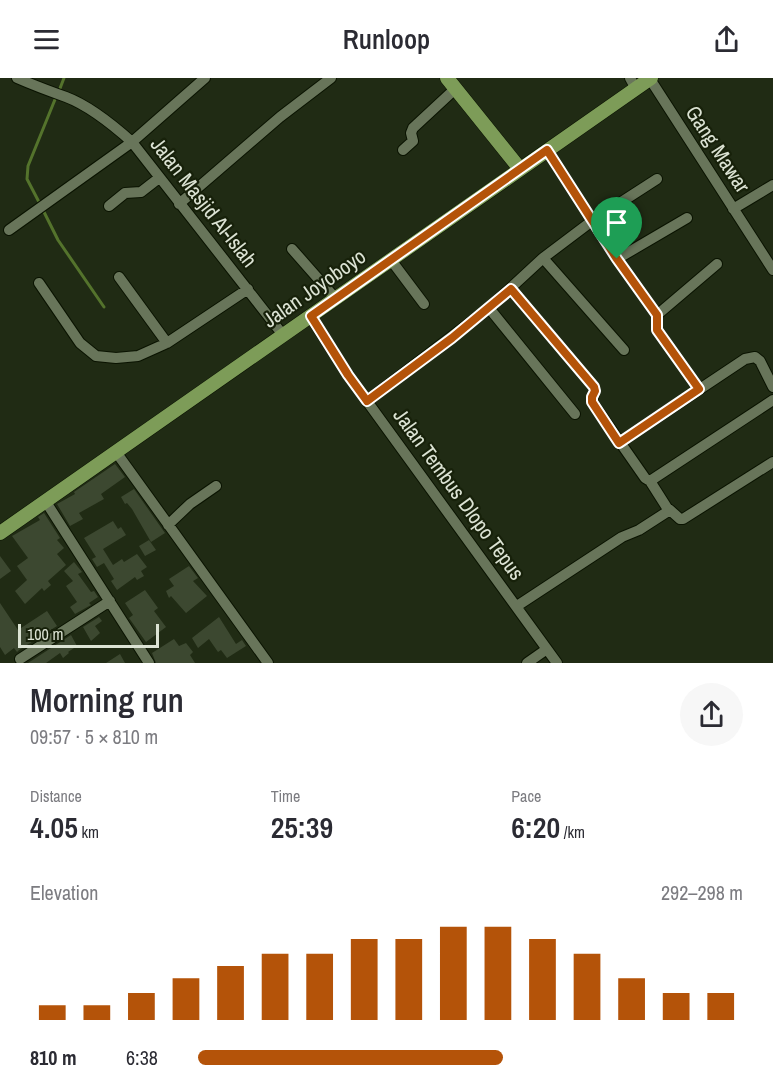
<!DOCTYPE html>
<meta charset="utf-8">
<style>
body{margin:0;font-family:"Archivo Narrow",sans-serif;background:#f7f7f7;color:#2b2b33;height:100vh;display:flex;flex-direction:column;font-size:22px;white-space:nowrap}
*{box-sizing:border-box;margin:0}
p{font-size:20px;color:#7c7c81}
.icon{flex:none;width:33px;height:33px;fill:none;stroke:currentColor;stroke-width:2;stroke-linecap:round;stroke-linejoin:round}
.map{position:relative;height:585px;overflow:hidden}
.details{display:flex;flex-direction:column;background:#fff;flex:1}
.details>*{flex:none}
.scale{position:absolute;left:18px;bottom:15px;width:141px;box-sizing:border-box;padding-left:6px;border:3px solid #dce3d4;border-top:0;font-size:16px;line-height:21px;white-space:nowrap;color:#dce3d4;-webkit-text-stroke:4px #17210a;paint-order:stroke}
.pin{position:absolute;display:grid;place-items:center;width:51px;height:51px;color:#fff;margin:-62px -26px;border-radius:50% 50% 50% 0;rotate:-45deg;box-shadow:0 0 6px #0007}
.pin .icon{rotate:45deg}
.round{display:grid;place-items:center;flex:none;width:63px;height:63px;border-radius:32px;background:#f7f7f7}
.summary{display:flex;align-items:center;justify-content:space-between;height:102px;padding:0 30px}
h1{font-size:33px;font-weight:600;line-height:45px}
.metrics{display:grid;grid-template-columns:repeat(3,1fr);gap:9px;height:102px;padding:6px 30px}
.metrics div{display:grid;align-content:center}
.metrics b{font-size:30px;font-weight:600}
.metrics small{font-size:16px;font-weight:400}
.metrics p{font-size:16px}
.chart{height:168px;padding:12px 30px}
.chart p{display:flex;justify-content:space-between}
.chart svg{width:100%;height:108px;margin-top:6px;stroke:#b45309;stroke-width:6}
ul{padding:0 30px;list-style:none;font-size:20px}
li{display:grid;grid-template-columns:96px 72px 1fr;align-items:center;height:45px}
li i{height:15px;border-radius:8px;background:#b45309}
header{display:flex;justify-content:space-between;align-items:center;height:78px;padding:0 30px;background:#fff;font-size:27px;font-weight:600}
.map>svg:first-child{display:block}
</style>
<header><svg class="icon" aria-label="menu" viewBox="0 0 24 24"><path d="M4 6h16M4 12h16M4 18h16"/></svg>Runloop<svg class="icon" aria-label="share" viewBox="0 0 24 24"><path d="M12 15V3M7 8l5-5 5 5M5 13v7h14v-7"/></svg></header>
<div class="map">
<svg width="773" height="585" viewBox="0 0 773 585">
<rect width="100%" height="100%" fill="#202b14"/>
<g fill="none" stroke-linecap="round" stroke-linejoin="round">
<path stroke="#54732c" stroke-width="3" d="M 59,13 L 64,0
M 40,126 L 27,101 L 28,88 L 56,19
M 43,132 L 58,162 L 104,229"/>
</g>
<path fill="#3c4830" d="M 115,386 L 125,399 L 101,416 L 104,421 L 79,435 L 83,441 L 70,448 L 57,426 L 75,416 L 74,414 Z
M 134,411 L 165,455 L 151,464 L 132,431 L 127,425 L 125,426 L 121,419 Z
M 44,435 L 60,460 L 57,462 L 64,470 L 57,476 L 66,487 L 48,503 L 51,507 L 44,513 L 42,510 L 25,526 L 15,513 L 27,502 L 17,488 L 28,480 L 12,458 L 40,442 L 38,439 Z
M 113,443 L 118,451 L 121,449 L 126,457 L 103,471 L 113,487 L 122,481 L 124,484 L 137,476 L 147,489 L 141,493 L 144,498 L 137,502 L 135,499 L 117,512 L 111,503 L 114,501 L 104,485 L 97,489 L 92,481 L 96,479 L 84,460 Z
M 149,462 L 156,472 L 145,478 L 139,468 Z
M 0,478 L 11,493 L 0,501 Z
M 74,484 L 82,494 L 78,496 L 91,514 L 94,513 L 98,519 L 89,525 L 91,527 L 75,536 L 70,529 L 77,524 L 66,508 L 73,503 L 64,493 Z
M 189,488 L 198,500 L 193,503 L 207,518 L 186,535 L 171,518 L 169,520 L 166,513 L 174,508 L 169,501 Z
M 145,512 L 158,530 L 154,533 L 166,549 L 146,564 L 129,540 L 133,537 L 125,525 Z
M 0,525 L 18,552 L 47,533 L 57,548 L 19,572 L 17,574 L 14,570 L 5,577 L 0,569 Z
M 99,539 L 102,543 L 95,548 L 100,555 L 91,563 L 83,549 Z
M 219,539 L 236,566 L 242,562 L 246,568 L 227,580 L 221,572 L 218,574 L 209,561 L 198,570 L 192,560 Z
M 71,557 L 77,568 L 68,574 L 69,575 L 63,580 L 60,575 L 46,585 L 28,585 Z
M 174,561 L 179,568 L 186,565 L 193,574 L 190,577 L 195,585 L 156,585 L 152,575 Z
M 120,576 L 125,585 L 106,585 Z"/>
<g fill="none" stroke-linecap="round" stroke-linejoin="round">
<defs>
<path id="minor" d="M 205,0 L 132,64 L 283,257
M 630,0 L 636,11
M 650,1 L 773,192
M 403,72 L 413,63 L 411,55 L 413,50 L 455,11
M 547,72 L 617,181 L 657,237 L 657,252 L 699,311
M 179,126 L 280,39 L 331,0
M 109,128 L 125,115 L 141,114 L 159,100
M 733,131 L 773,107
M 9,152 L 132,64 C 113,47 90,28 66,19 C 49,13 33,7 17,0
M 292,171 L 336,221
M 543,180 L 624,272
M 617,181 L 687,140
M 391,182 L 424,226
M 119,199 L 167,265
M 39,205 L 80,265 L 96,278 L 116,280 L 138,278 L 167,265 L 248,211
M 511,211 L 594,309 L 595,313 L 592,324 L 645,400 L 650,403 L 773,322
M 489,230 L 575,336
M 657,237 L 717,186
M 311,239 L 348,297 L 557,585
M 367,323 L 489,230 L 543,180 L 592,143 L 657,101
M 619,365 L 745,281 L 755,279 L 760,283 L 773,309
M 116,374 L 268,585
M 650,403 L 669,433
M 46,424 L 149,585
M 168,447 L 190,426 L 216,408
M 517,528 L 622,459 L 639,452 L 670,432 L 680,441 L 683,441 L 773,384
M 20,581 L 110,523
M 527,585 L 547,571"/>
<path id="major" d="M 447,0 L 520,91
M 0,455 L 651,0"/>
</defs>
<use href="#minor" stroke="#0a1301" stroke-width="12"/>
<use href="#major" stroke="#0a1301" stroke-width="15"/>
<use href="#minor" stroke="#68755a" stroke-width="10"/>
<use href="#major" stroke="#7d9c58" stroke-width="14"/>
</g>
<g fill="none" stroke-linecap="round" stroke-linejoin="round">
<defs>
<path id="route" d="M 547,72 L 617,181 L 657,237 L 657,252 L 699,311 L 619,365 L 592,324 L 592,319 L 595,313 L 594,309 L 511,211 L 452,260 L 367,323 L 348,297 L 311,238 Z"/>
</defs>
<use href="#route" stroke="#fff" stroke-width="12"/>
<use href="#route" stroke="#b45309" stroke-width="8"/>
</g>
<g text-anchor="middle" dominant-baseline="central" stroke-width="4.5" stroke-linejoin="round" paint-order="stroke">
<g font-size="21" fill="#dce3d4" stroke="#17210a">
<text transform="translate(718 71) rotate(57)">Gang Mawar</text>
<text transform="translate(204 124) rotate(52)">Jalan Masjid Al-Islah</text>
<text transform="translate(314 210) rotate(-35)">Jalan Joyoboyo</text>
<text transform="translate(459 416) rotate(54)">Jalan Tembus Dlopo Tepus</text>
</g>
</g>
</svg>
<div class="scale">100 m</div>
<div class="pin" style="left:617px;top:181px;background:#1e9e55"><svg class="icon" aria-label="arrive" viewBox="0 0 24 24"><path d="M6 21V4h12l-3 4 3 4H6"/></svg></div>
</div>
<section class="details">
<div class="summary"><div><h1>Morning run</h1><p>09:57 · 5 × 810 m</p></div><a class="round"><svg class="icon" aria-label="share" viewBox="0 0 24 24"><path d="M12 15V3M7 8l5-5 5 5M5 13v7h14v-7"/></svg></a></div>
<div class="metrics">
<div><p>Distance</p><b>4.05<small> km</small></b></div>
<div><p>Time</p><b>25:39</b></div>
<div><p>Pace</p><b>6:20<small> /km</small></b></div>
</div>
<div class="chart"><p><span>Elevation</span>292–298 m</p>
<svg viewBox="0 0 160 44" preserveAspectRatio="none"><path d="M5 44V38M15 44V38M25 44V33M35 44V27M45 44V22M55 44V17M65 44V17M75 44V11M85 44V11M95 44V6M105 44V6M115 44V11M125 44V17M135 44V27M145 44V33M155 44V33"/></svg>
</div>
<ul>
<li><b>810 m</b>6:38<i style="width:56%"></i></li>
</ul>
</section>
